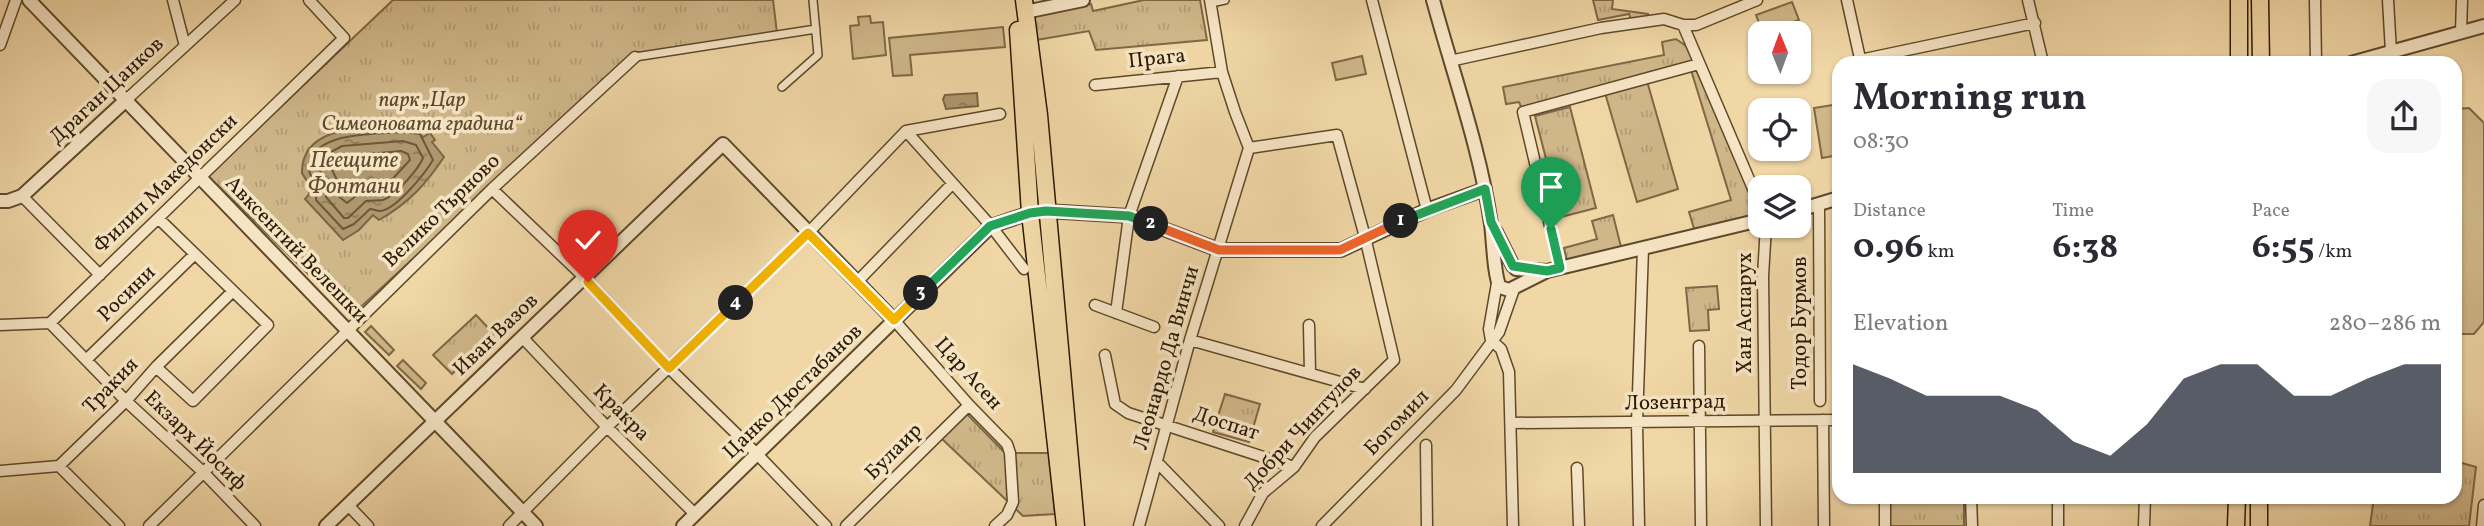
<!DOCTYPE html>
<meta charset="utf-8">
<style>
body{margin:0;font-family:Vollkorn,serif;background:#f7f7f7;color:#2b2b33;height:100vh;display:flex;flex-direction:column;font-size:26px;white-space:nowrap}
*{box-sizing:border-box;margin:0}
p{font-size:23px;color:#7c7c81}
.icon{flex:none;width:38px;height:38px;fill:none;stroke:currentColor;stroke-width:2;stroke-linecap:round;stroke-linejoin:round}
.map{position:relative;flex:1;overflow:hidden}
.drawer{position:absolute;left:1832px;top:56px;width:630px;height:448px;display:flex;flex-direction:column;background:#fff;border-radius:21px;box-shadow:0 2px 5px #0004}
.drawer>*{flex:none}
.needle{width:46px;rotate:359deg}
.fabs{position:absolute;left:1748px;top:21px;display:grid;gap:14px}
.fabs a{display:grid;place-items:center;width:63px;height:63px;border-radius:14px;background:#fff;box-shadow:0 2px 5px #0004;font-size:35px}
.pin{position:absolute;display:grid;place-items:center;width:60px;height:60px;color:#fff;margin:-72px -30px;border-radius:50% 50% 50% 0;rotate:-45deg;box-shadow:0 0 7px #0007}
.pin .icon{rotate:45deg}
.km{position:absolute;width:35px;height:35px;margin:-18px;border-radius:50%;background:#222;color:#fff;font-size:19px;line-height:35px;text-align:center}
.round{display:grid;place-items:center;flex:none;width:74px;height:74px;border-radius:21px;background:#f7f7f7}
.head{display:flex;align-items:center;justify-content:space-between;height:119px;padding:0 21px}
h1{font-size:38px;font-weight:700;line-height:52px}
.figures{display:grid;grid-template-columns:repeat(3,1fr);gap:10px;height:119px;padding:7px 21px}
.figures div{display:grid;align-content:center}
.figures b{font-size:35px;font-weight:700}
.figures small{font-size:19px;font-weight:400}
.figures p{font-size:19px}
.chart{height:196px;padding:14px 21px}
.chart p{display:flex;justify-content:space-between}
.chart svg{width:100%;height:126px;margin-top:7px;fill:#111827;opacity:.7}
.map>svg:first-child{display:block}
</style>
<div class="map">
<svg width="2484" height="526" viewBox="0 0 2484 526">
<defs>
<pattern id="park-tufts" width="24" height="20" patternUnits="userSpaceOnUse" patternTransform="scale(1.75)"><rect width="24" height="20" fill="#d0b78a"/><path d="M3 7l-1-3M5 7V3M7 7l1-3M15 17l-1-3M17 17v-4M19 17l1-3" fill="none" stroke="#b39d75"/></pattern>
<pattern id="water-ripples" width="26" height="14" patternUnits="userSpaceOnUse" patternTransform="scale(1.75)"><rect width="26" height="14" fill="#ae976e"/><path d="M2 4q2-2 4 0t4 0M15 11q2-2 4 0t4 0" fill="none" stroke="#8e7a58"/></pattern>
</defs>
<rect width="100%" height="100%" fill="#f1d7a6"/>
<filter id="stains"><feTurbulence type="fractalNoise" baseFrequency=".00286" numOctaves="4"/><feColorMatrix values="0 0 0 0 .2 0 0 0 0 .09 0 0 0 0 .02 0 0 0 .5 -.17"/></filter>
<radialGradient id="worn" r=".72"><stop offset=".6" stop-color="#630" stop-opacity="0"/><stop offset="1" stop-color="#630" stop-opacity=".3"/></radialGradient>
<path fill="#d0b78a" stroke="#7e6845" stroke-width="2" d="M 1792,2 L 1799,20 L 1763,33 L 1756,15 Z
M 870,16 L 871,23 L 883,22 L 886,55 L 853,59 L 850,26 L 859,25 L 858,17 Z
M 1003,27 L 1005,47 L 910,55 L 912,75 L 893,76 L 889,38 Z
M 1362,56 L 1366,74 L 1336,80 L 1332,63 Z
M 1839,104 L 1839,155 L 1822,158 L 1814,108 Z
M 2469,108 L 2484,123 L 2484,322 L 2474,334 L 2455,334 L 2455,109 Z
M 371,326 L 394,350 L 389,355 L 365,332 Z
M 403,360 L 426,383 L 421,389 L 397,366 Z"/>
<path fill="url(#park-tufts)" stroke="#7e6845" stroke-width="2" d="M 393,0 L 773,0 L 777,33 L 633,55 L 351,316 L 208,176 Z
M 1144,0 L 1200,0 L 1207,40 L 1096,50 L 1089,31 L 1036,40 L 1033,16 L 1091,4 L 1093,11 Z
M 1593,0 L 1613,0 L 1612,9 L 1648,14 L 1649,19 L 1632,22 L 1629,14 L 1598,20 Z
M 1676,39 L 1689,48 L 1694,62 L 1523,111 L 1519,102 L 1506,104 L 1503,87 L 1664,55 L 1662,42 Z
M 1696,69 L 1760,215 L 1695,232 L 1689,212 L 1731,200 L 1691,70 Z
M 1647,81 L 1678,189 L 1637,202 L 1605,93 Z
M 1570,107 L 1596,208 L 1561,217 L 1535,116 Z
M 1613,215 L 1621,247 L 1567,261 L 1564,248 L 1597,239 L 1592,221 Z
M 1717,286 L 1719,309 L 1708,310 L 1709,330 L 1690,331 L 1686,288 Z
M 476,315 L 494,334 L 452,374 L 433,355 Z
M 1225,394 L 1260,404 L 1249,442 L 1213,432 Z
M 966,413 L 1005,453 L 1049,453 L 1055,514 L 1023,516 L 941,438 Z
M 2455,461 L 2476,467 L 2469,526 L 2370,526 L 2374,497 L 2455,497 Z
M 1888,497 L 1964,497 L 1964,526 L 1888,526 Z"/>
<path fill="url(#water-ripples)" stroke="#7a6542" stroke-width="2" d="M 977,93 L 978,106 L 946,109 L 943,99 L 945,95 Z
M 409,124 L 423,137 L 430,133 L 435,140 L 432,142 L 444,157 C 426,184 409,203 379,220 L 373,215 L 359,230 L 343,240 L 305,199 C 316,188 307,183 302,173 C 301,122 373,128 409,124 Z"/>
<g fill="none" stroke-linecap="round" stroke-linejoin="round">
<path stroke="#6d5837" stroke-width="2" d="M 405,132 L 420,134 L 433,160 C 425,173 396,210 380,211 C 377,211 373,209 370,209 L 354,224 L 343,229 L 316,200 L 317,182 C 315,179 312,177 310,174 C 309,171 309,166 310,163 C 316,131 380,134 405,132 Z
M 403,141 L 416,145 L 423,158 C 418,170 395,196 383,200 C 377,201 372,200 366,201 L 348,218 L 344,218 L 326,197 L 326,180 L 318,168 L 322,157 L 342,146 Z
M 401,151 L 408,154 L 410,160 L 386,186 L 379,190 L 361,192 L 347,203 L 337,195 L 336,178 L 330,166 L 332,162 L 345,156 Z"/>
<defs>
<path id="pedestrian" d="M 1211,3 L 1225,0
M 635,57 L 816,29
M 782,87 L 818,55 L 813,0"/>
<path id="minor" d="M 173,0 L 185,46
M 1372,0 L 1427,210
M 1847,0 L 1861,63
M 2028,0 L 2043,63
M 2315,0 L 2316,63
M 2388,0 L 2391,52
M 1683,25 L 1760,205
M 2461,32 L 2462,0
M 0,45 L 16,0
M 1860,60 L 2035,23
M 1450,61 L 1601,28 L 1664,19 L 1683,25 L 1696,25 L 1757,0
M 1095,85 L 1222,72
M 125,101 L 235,0
M 906,131 L 991,226 L 1024,269
M 492,189 L 584,277 L 669,368 L 757,454 L 826,526
M 22,196 L 100,275
M 1819,204 L 1820,401
M 1560,268 L 1523,112 L 1699,64
M 857,282 L 951,185
M 1095,305 L 1154,327
M 1116,313 L 1129,216 L 1178,76
M 894,320 L 969,405 L 1007,444 L 1010,453 L 1013,502 L 1007,515 L 995,526
M 50,323 L 126,401 L 203,472 L 255,526
M 0,325 L 50,323 L 344,38 L 309,0
M 1309,325 L 1310,373
M 522,337 L 607,427 L 695,514
M 1190,340 L 1365,389
M 1491,340 L 1501,349 L 1509,372 L 1513,526
M 1491,340 L 1489,329 L 1497,283
M 1699,346 L 1701,526
M 1105,355 L 1115,404 L 1128,413 L 1294,467
M 86,360 L 195,254
M 156,367 L 193,401 L 268,325 L 159,219
M 1823,420 L 1824,526
M 1511,423 L 1839,420
M 1426,445 L 1427,526
M 1157,462 L 1219,526
M 59,466 L 119,526
M 1577,468 L 1579,526
M 0,471 L 59,466 L 126,401 L 156,367 L 233,291
M 1971,497 L 1972,526
M 348,505 L 368,526
M 149,526 L 492,189 L 635,57
M 509,526 L 607,427 L 808,233 L 906,131 L 1000,114
M 846,526 L 969,405
M 1139,526 L 1190,340 L 1249,148 L 1235,112 L 1222,72 L 1210,0
M 1245,526 L 1263,493 L 1294,467 L 1315,437 L 1394,360 L 1365,237 L 1337,135 L 1249,148
M 1322,526 L 1456,390 L 1499,332 L 1514,289
M 1639,526 L 1637,423 L 1643,248
M 1766,526 L 1763,276 L 1766,226
M 1885,526 L 1885,497
M 2058,526 L 2058,497
M 2144,526 L 2145,497
M 2482,526 L 2484,505"/>
<path id="tertiary" d="M 29,0 L 536,526
M 1433,0 C 1453,74 1480,148 1491,224 C 1493,238 1494,277 1500,287 L 1509,290 L 1547,271 L 1760,220
M 1025,12 L 1083,0
M 2351,63 L 2484,26
M 0,201 L 8,201 L 22,196 L 125,101
M 1799,210 L 1839,198
M 1496,232 L 1513,266
M 1516,269 L 1547,271
M 326,526 L 723,144 L 894,320
M 683,526 L 991,226 L 1030,213 L 1046,211 L 1129,216 L 1219,250 L 1341,250 L 1427,210 L 1485,189"/>
<path id="primary" d="M 1024,0 L 1039,115 L 1076,526
M 2260,0 L 2261,63
M 1018,30 L 1030,213 L 1065,526
M 2239,63 L 2239,0
M 2259,497 L 2259,526
M 2236,526 L 2237,497"/>
</defs>
<use href="#pedestrian" stroke="#5d492a" stroke-width="10"/>
<use href="#minor" stroke="#5d492a" stroke-width="13"/>
<use href="#tertiary" stroke="#5d492a" stroke-width="16"/>
<use href="#primary" stroke="#2c1a00" stroke-width="19"/>
<use href="#pedestrian" stroke="#f6e5c5" stroke-width="7"/>
<use href="#minor" stroke="#f6e5c5" stroke-width="10"/>
<use href="#tertiary" stroke="#f6e5c5" stroke-width="12"/>
<use href="#primary" stroke="#f1d7a6" stroke-width="16"/>
</g>
<g fill="none" stroke-linecap="round" stroke-linejoin="round">
<defs>
<path id="split-1" d="M 1401,221 L 1485,189 L 1491,222 L 1513,266 L 1547,271 L 1560,268 L 1551,229"/>
<path id="split-2" d="M 1151,224 L 1219,250 L 1340,250 L 1401,221"/>
<path id="split-3" d="M 921,293 L 990,226 L 1030,213 L 1046,211 L 1129,216 L 1151,224"/>
<path id="split-4" d="M 736,303 L 808,233 L 894,320 L 921,293"/>
<path id="split-5" d="M 588,282 L 669,368 L 736,303"/>
</defs>
<use href="#split-1" stroke="#fff" stroke-width="14"/>
<use href="#split-2" stroke="#fff" stroke-width="14"/>
<use href="#split-3" stroke="#fff" stroke-width="14"/>
<use href="#split-4" stroke="#fff" stroke-width="14"/>
<use href="#split-5" stroke="#fff" stroke-width="14"/>
<use href="#split-1" stroke="#22a559" stroke-width="9"/>
<use href="#split-2" stroke="#f0652b" stroke-width="9"/>
<use href="#split-3" stroke="#22a559" stroke-width="9"/>
<use href="#split-4" stroke="#f5b400" stroke-width="9"/>
<use href="#split-5" stroke="#f5b400" stroke-width="9"/>
</g>
<g text-anchor="middle" dominant-baseline="central" stroke-width="7" stroke-linejoin="round" paint-order="stroke">
<g font-size="21" fill="#2c1a00" stroke="#f6e5c5">
<text transform="translate(1157 59) rotate(-6)">Прага</text>
<text transform="translate(107 91) rotate(-43)">Драган Цанков</text>
<text transform="translate(166 184) rotate(-44)">Филип Македонски</text>
<text transform="translate(442 211) rotate(-44)">Велико Търново</text>
<text transform="translate(296 250) rotate(46)">Авксентий Велешки</text>
<text transform="translate(127 294) rotate(-44)">Росини</text>
<text transform="translate(1745 313) rotate(-90)">Хан Аспарух</text>
<text transform="translate(1800 323) rotate(-90)">Тодор Бурмов</text>
<text transform="translate(496 335) rotate(-44)">Иван Вазов</text>
<text transform="translate(1167 358) rotate(-74)">Леонардо Да Винчи</text>
<text transform="translate(968 374) rotate(48)">Цар Асен</text>
<text transform="translate(111 386) rotate(-46)">Тракия</text>
<text transform="translate(793 392) rotate(-44)">Цанко Дюстабанов</text>
<text transform="translate(1675 403) rotate(-1)">Лозенград</text>
<text transform="translate(621 413) rotate(45)">Кракра</text>
<text transform="translate(1397 423) rotate(-46)">Богомил</text>
<text transform="translate(1226 424) rotate(18)">Доспат</text>
<text transform="translate(1303 428) rotate(-47)">Добри Чинтулов</text>
<text transform="translate(195 441) rotate(44)">Екзарх Йосиф</text>
<text transform="translate(894 452) rotate(-45)">Булаир</text>
</g>
<g font-size="21" font-style="italic" fill="#5d4929" stroke="#f6e5c5">
<text x="422" y="100">парк „Цар<tspan x="422" dy="24">Симеоновата градина“</tspan></text>
</g>
<g font-size="23" font-style="italic" fill="#604c2c" stroke="#f6e5c5">
<text x="354" y="161">Пеещите<tspan x="354" dy="26">Фонтани</tspan></text>
</g>
</g>
<rect width="100%" height="100%" filter="url(#stains)"/>
<rect width="100%" height="100%" fill="url(#worn)"/>
</svg>
<div class="fabs">
<a><svg class="needle" viewBox="-14 -14 28 28"><path d="M0-13l5 13h-10z" fill="#e53935"/><path d="M0 13l5-13h-10z" fill="#7c7c81"/></svg></a>
<a><svg class="icon" aria-label="locate" viewBox="0 0 24 24"><circle cx="12" cy="12" r="6"/><path d="M12 2v4M12 18v4M2 12h4M18 12h4"/></svg></a>
<a><svg class="icon" aria-label="layers" viewBox="0 0 24 24"><path d="M12 4l9 5-9 5-9-5zM3 14l9 5 9-5"/></svg></a>
</div>
<div class="pin" style="left:1551px;top:229px;background:#1e9e55"><svg class="icon" aria-label="arrive" viewBox="0 0 24 24"><path d="M6 21V4h12l-3 4 3 4H6"/></svg></div>
<div class="pin" style="left:588px;top:282px;background:#d93025"><svg class="icon" aria-label="check" viewBox="0 0 24 24"><path d="M5 12l5 5 9-10"/></svg></div>
<b class="km" style="left:1401px;top:221px">1</b>
<b class="km" style="left:1151px;top:224px">2</b>
<b class="km" style="left:921px;top:293px">3</b>
<b class="km" style="left:736px;top:303px">4</b>
<section class="drawer">
<div class="head"><div><h1>Morning run</h1><p>08:30</p></div><a class="round"><svg class="icon" aria-label="share" viewBox="0 0 24 24"><path d="M12 15V3M7 8l5-5 5 5M5 13v7h14v-7"/></svg></a></div>
<div class="figures">
<div><p>Distance</p><b>0.96<small> km</small></b></div>
<div><p>Time</p><b>6:38</b></div>
<div><p>Pace</p><b>6:55<small> /km</small></b></div>
</div>
<div class="chart"><p><span>Elevation</span>280–286 m</p>
<svg viewBox="0 0 160 44" preserveAspectRatio="none"><path d="M0 44V6L10 11L20 17L30 17L40 17L50 22L60 33L70 38L80 27L90 11L100 6L110 6L120 17L130 17L140 11L150 6L160 6V44z"/></svg>
</div>
</section>
</div>
